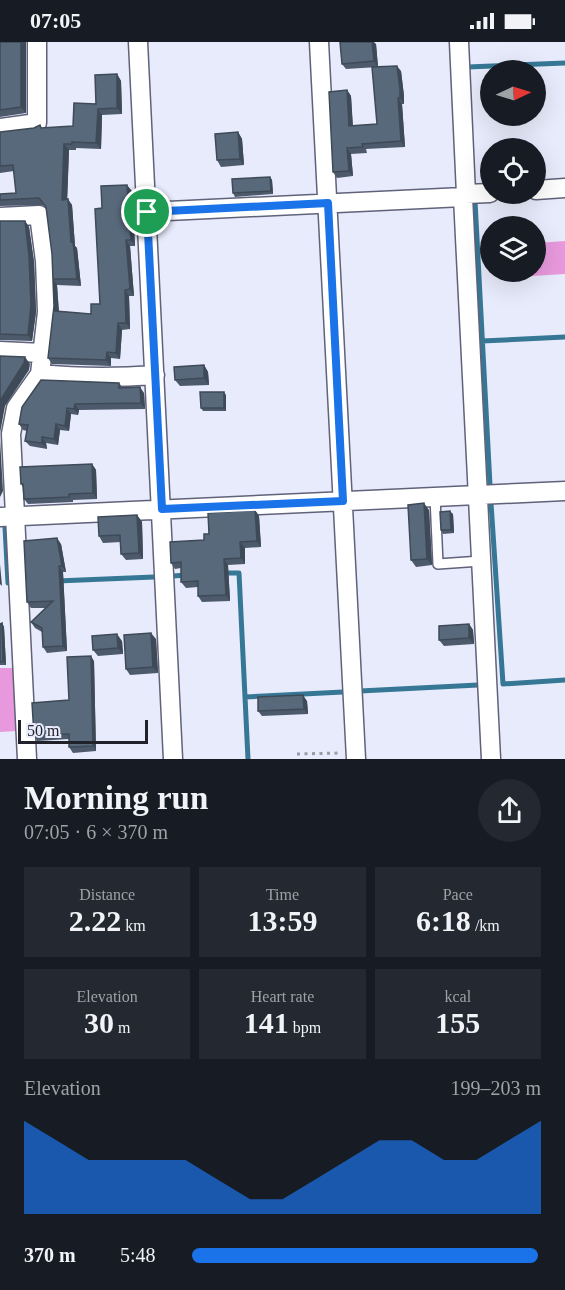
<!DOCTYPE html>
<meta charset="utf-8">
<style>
body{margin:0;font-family:Georgia,serif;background:#242831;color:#f1f3f6;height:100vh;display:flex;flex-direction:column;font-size:22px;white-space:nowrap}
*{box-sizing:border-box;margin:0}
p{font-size:20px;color:#9ea1a6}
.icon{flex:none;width:33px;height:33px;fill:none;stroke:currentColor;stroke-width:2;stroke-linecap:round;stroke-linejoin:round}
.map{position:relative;height:717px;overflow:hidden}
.drawer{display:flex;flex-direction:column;background:#171b24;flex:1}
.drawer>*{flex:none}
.needle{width:39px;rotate:86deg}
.fabs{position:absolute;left:480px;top:18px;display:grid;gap:12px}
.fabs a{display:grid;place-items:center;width:66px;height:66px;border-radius:50%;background:#171b24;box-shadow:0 6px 24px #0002;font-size:30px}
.scale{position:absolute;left:18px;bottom:15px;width:130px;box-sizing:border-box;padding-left:6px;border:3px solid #20212b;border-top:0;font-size:16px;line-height:21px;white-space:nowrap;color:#20212b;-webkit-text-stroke:4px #e8ebfb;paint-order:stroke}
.pin{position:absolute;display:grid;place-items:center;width:51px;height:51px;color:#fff;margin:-26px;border:3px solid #fff;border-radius:50%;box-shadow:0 2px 6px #0007}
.round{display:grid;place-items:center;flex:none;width:63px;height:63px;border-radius:32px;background:#242831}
.overview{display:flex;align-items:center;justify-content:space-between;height:102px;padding:0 24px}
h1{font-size:33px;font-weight:600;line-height:45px}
.metrics{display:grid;grid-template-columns:repeat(3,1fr);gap:9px;height:102px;padding:6px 24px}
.metrics div{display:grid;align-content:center;border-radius:0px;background:#242831;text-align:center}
.metrics b{font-size:30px;font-weight:600}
.metrics small{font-size:16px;font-weight:400}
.metrics p{font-size:16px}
.chart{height:168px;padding:12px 24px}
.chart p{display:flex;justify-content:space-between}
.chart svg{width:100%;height:108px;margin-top:6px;fill:#1a73e8;opacity:.7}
ul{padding:0 24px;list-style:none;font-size:20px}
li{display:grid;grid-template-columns:96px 72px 1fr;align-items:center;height:45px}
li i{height:15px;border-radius:8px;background:#1a73e8}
.status{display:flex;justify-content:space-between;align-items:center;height:42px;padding:0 30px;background:#171b24;direction:ltr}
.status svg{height:16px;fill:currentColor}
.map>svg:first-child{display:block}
</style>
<div class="status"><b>07:05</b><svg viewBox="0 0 49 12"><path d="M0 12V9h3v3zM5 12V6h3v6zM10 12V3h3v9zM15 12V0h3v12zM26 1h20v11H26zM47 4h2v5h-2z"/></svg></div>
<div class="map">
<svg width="565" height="717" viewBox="0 0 565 717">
<rect width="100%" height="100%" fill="#e8ebfb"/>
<path fill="#e899dd" d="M 565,199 L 565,232 L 516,235 L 516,230 L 536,230 L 536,201 Z
M 0,626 L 15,626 L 17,689 L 0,690 Z"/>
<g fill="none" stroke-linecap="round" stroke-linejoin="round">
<path stroke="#367795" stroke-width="5" d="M 468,25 L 565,21
M 475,159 L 490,443
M 482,299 L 565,295
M 491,461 L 503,642 L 565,638
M 5,485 L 8,541
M 223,531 L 239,531 L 245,655 L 343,650
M 173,534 L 187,533
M 57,539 L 154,535
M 360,652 L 360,649 L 478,643
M 245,655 L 248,717"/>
<defs>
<path id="lane" d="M 435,455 L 438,522 L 481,519"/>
<path id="street" d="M 138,0 L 173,717
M 319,0 L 356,717
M 459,0 L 466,152
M 0,86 L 37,81 L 37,0
M 536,148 L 565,146
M 463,155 L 491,717
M 147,170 L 463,155 L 466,152 L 490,151
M 0,175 L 39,173 L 45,219 L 47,270 L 40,332 L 16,366 L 11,392 L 27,717
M 0,309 L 42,311
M 40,332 C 79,336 116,336 155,333
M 0,475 L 565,449"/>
</defs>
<use href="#lane" stroke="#5f6279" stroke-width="12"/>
<use href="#street" stroke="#5f6279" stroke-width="21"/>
<path stroke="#989aa7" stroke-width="3" stroke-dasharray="3 4.5" stroke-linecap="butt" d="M 297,712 L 340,711"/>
<use href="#lane" stroke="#fff" stroke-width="9"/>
<use href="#street" stroke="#fff" stroke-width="18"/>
</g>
<path fill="#4d5a6b" d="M 0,0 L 26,0 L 26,71 L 0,75 Z
M 376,2 L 378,25 L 346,27 L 342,22 Z
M 401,29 L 404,54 L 404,62 L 402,62 L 405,105 L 366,107 L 367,111 L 351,112 L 353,134 L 337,136 L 333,130 L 347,48 L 351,54 L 353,84 L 377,82 Z
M 117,32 L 121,39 L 122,72 L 102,73 L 101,107 L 76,106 L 76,108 L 69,108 L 67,157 L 72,163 L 75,204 L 77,206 L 81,244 L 57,243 L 59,269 L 91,272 L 100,262 L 102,166 L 132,149 L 135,204 L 130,204 L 134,254 L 129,254 L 130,287 L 122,288 L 120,317 L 111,316 L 111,324 L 52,322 L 48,316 L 54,264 L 52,212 L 46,166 L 43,163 L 0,164 L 0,152 L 16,151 L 14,129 L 0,131 L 0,90 L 73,84 L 96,62 Z
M 238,90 L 242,97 L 244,123 L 221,125 L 217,118 Z
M 270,135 L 272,138 L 273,152 L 235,155 L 233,151 Z
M 0,179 L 25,179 L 29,185 L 34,220 L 36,270 L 32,299 L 0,298 Z
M 204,323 L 208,330 L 209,343 L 180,344 L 175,338 Z
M 119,341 L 123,346 L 144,351 L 145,367 L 79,368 L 78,373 L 71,372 L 69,389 L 60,388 L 58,403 L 46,401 L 47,407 L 30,404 L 25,399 L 27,389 L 23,388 L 19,382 Z
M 226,353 L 226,369 L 203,369 L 201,366 Z
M 92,422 L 96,428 L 97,457 L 73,458 L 73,460 L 28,462 L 24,457 L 23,445 L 21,442 Z
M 255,468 L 259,474 L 261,505 L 245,506 L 245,522 L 228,523 L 230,559 L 202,560 L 198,554 L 198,545 L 186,546 L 181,540 L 181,526 L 175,527 L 171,521 L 204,498 Z
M 429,468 L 432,523 L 416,525 L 411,518 Z
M 453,472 L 454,491 L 443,492 L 441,488 Z
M 137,473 L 142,480 L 143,517 L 126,518 L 121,512 L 121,500 L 103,501 L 99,494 Z
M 61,502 L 66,530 L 63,530 L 67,609 L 47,611 L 43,605 L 42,590 L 35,586 L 31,580 L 46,566 L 31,566 L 27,560 Z
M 2,581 L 4,585 L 6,623 L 0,623 L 0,582 Z
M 469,582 L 473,588 L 474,602 L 444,604 L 439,598 Z
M 156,597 L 158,631 L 130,633 L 126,627 Z
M 122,599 L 123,612 L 98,614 L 93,608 Z
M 94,619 L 96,709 L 73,711 L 69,705 L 69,697 L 37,699 L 34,693 L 69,658 Z
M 307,659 L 308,672 L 262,674 L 258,669 Z"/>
<path fill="#3e4a57" d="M 21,0 L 26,0 L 26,71 L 21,65 Z
M 372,0 L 374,0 L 376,2 L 378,25 L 374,19 Z
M 397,24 L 401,29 L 404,54 L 404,62 L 400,56 Z
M 117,32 L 121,39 L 122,72 L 117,66 Z
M 347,48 L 351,54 L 353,90 L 349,84 Z
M 398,56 L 402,62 L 405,105 L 401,99 Z
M 98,67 L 102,73 L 101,107 L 96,101 Z
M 238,90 L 242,97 L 244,123 L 240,117 Z
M 64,102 L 69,108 L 67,164 L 62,158 Z
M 347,106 L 351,112 L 353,134 L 349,129 Z
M 270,135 L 272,138 L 273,152 L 271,149 Z
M 127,143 L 132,149 L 135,204 L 131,198 Z
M 68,157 L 72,163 L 75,204 L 77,206 L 81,244 L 77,237 L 71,200 Z
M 25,179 L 29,185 L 34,220 L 36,270 L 32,299 L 28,293 Z
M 126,198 L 130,204 L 134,254 L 130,247 Z
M 53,237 L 57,243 L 59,275 L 55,269 Z
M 125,248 L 129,254 L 130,287 L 126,281 Z
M 118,281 L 122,288 L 120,317 L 116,311 Z
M 107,310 L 111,316 L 111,324 L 106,318 Z
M 25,315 L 30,322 L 29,328 L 5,364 L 0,391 L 0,357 Z
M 204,323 L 208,330 L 209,343 L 204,336 Z
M 140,345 L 144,351 L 145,367 L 141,361 Z
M 224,350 L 226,353 L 226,369 L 224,366 Z
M 75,362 L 79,368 L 78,373 L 74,367 Z
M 67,366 L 71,372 L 69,389 L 65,384 Z
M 56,382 L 60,388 L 58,403 L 54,397 Z
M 42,395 L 46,401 L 47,407 L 42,401 Z
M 0,397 L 3,449 L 0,455 Z
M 92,422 L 96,428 L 97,457 L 93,451 Z
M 424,461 L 429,468 L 432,523 L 427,517 Z
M 255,468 L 259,474 L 261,505 L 257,499 Z
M 450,469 L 453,472 L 454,491 L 451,488 Z
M 137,473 L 142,480 L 143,517 L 139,511 Z
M 57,496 L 61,502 L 66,530 L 62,524 Z
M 240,500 L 245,506 L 245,522 L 241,516 Z
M 224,517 L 228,523 L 230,559 L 226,553 Z
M 0,522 L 2,544 L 0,542 Z
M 59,524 L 63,530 L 67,609 L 63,604 Z
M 2,581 L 4,585 L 6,623 L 3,619 Z
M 469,582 L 473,588 L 474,602 L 469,596 Z
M 151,591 L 156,597 L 158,631 L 153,625 Z
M 117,592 L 122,599 L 123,612 L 118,606 Z
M 91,614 L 94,619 L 96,709 L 93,704 Z
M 303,653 L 307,659 L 308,672 L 304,667 Z"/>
<path fill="#59697c" stroke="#3e4a57" stroke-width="1.5" d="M 0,0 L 21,0 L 21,65 L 0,68 Z
M 340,0 L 372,0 L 374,19 L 342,22 Z
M 397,24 L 400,48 L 400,56 L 398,56 L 401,99 L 362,102 L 363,105 L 347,106 L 349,129 L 333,130 L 329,50 L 347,48 L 349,84 L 377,82 L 372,25 Z
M 117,32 L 117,66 L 98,67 L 96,101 L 72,100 L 72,102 L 64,102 L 62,158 L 68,157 L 71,200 L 73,200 L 77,237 L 53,237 L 55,269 L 91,272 L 91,262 L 100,262 L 95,167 L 102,166 L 101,144 L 127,143 L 131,198 L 126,198 L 130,247 L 125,248 L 126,281 L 118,281 L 116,311 L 107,310 L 106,318 L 48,316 L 54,264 L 52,212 L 46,165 L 39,156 L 0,158 L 0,152 L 16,151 L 13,123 L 0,124 L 0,90 L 34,86 L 40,83 L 41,86 L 73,84 L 74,61 L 96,62 L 95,33 Z
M 238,90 L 240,117 L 217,118 L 215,92 Z
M 270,135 L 271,149 L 233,151 L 232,137 Z
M 0,179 L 25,179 L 29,214 L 31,263 L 28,293 L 0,292 Z
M 0,314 L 25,315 L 24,321 L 0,359 Z
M 204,323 L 204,336 L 175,338 L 174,325 Z
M 41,338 L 119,341 L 119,346 L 140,345 L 141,361 L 75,362 L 74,367 L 67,366 L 65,384 L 56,382 L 54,397 L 42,395 L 42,401 L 25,399 L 28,383 L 19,382 L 22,365 Z
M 200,350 L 224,350 L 224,366 L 201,366 Z
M 92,422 L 93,451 L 69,452 L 69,455 L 24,457 L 23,442 L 21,442 L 20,425 Z
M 424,461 L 427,517 L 411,518 L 408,463 Z
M 255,468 L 257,499 L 240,500 L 241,516 L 224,517 L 226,553 L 198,554 L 198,539 L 181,540 L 181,520 L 171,521 L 170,500 L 204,498 L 204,492 L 209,492 L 208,471 Z
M 450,469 L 451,488 L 441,488 L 440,470 Z
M 137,473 L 139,511 L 121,512 L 120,493 L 99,494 L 98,475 Z
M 57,496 L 62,524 L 59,524 L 63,604 L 43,605 L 42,586 L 31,580 L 53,559 L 27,560 L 24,499 Z
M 2,581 L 3,619 L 0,620 L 0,582 Z
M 469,582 L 469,596 L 439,598 L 439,584 Z
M 151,591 L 153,625 L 126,627 L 124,593 Z
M 117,592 L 118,606 L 93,608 L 92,594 Z
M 91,614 L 93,704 L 69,705 L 69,692 L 34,693 L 32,661 L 69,658 L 67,615 Z
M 303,653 L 304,667 L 258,669 L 258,655 Z"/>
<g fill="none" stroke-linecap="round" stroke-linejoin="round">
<defs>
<path id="route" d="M 328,161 L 343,459 L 162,467 L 147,170 Z"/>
</defs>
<use href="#route" stroke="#fff" stroke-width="12"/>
<use href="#route" stroke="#1a73e8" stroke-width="8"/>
</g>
</svg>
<div class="fabs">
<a><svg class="needle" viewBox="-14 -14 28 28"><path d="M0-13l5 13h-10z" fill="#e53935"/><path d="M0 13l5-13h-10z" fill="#9ea1a6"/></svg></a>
<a><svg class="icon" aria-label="locate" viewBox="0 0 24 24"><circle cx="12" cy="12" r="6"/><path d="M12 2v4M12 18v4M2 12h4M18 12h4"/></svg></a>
<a><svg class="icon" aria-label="layers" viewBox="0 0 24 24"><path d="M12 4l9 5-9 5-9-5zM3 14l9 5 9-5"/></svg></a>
</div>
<div class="scale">50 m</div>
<div class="pin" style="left:147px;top:170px;background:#1e9e55"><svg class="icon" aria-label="arrive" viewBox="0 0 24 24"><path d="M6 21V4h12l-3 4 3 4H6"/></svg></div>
</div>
<section class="drawer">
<div class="overview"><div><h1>Morning run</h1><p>07:05 · 6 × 370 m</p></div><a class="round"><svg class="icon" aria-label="share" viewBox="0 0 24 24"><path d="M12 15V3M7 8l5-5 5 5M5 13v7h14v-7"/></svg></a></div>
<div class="metrics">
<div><p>Distance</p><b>2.22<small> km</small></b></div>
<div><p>Time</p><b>13:59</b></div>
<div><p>Pace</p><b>6:18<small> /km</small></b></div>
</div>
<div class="metrics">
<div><p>Elevation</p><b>30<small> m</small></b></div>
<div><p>Heart rate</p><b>141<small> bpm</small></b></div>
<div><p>kcal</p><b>155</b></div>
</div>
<div class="chart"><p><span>Elevation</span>199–203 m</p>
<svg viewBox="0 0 160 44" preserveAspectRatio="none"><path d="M0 44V6L10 14L20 22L30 22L40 22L50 22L60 30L70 38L80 38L90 30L100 22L110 14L120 14L130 22L140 22L150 14L160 6V44z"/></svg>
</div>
<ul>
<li><b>370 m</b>5:48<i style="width:99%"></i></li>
</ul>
</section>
